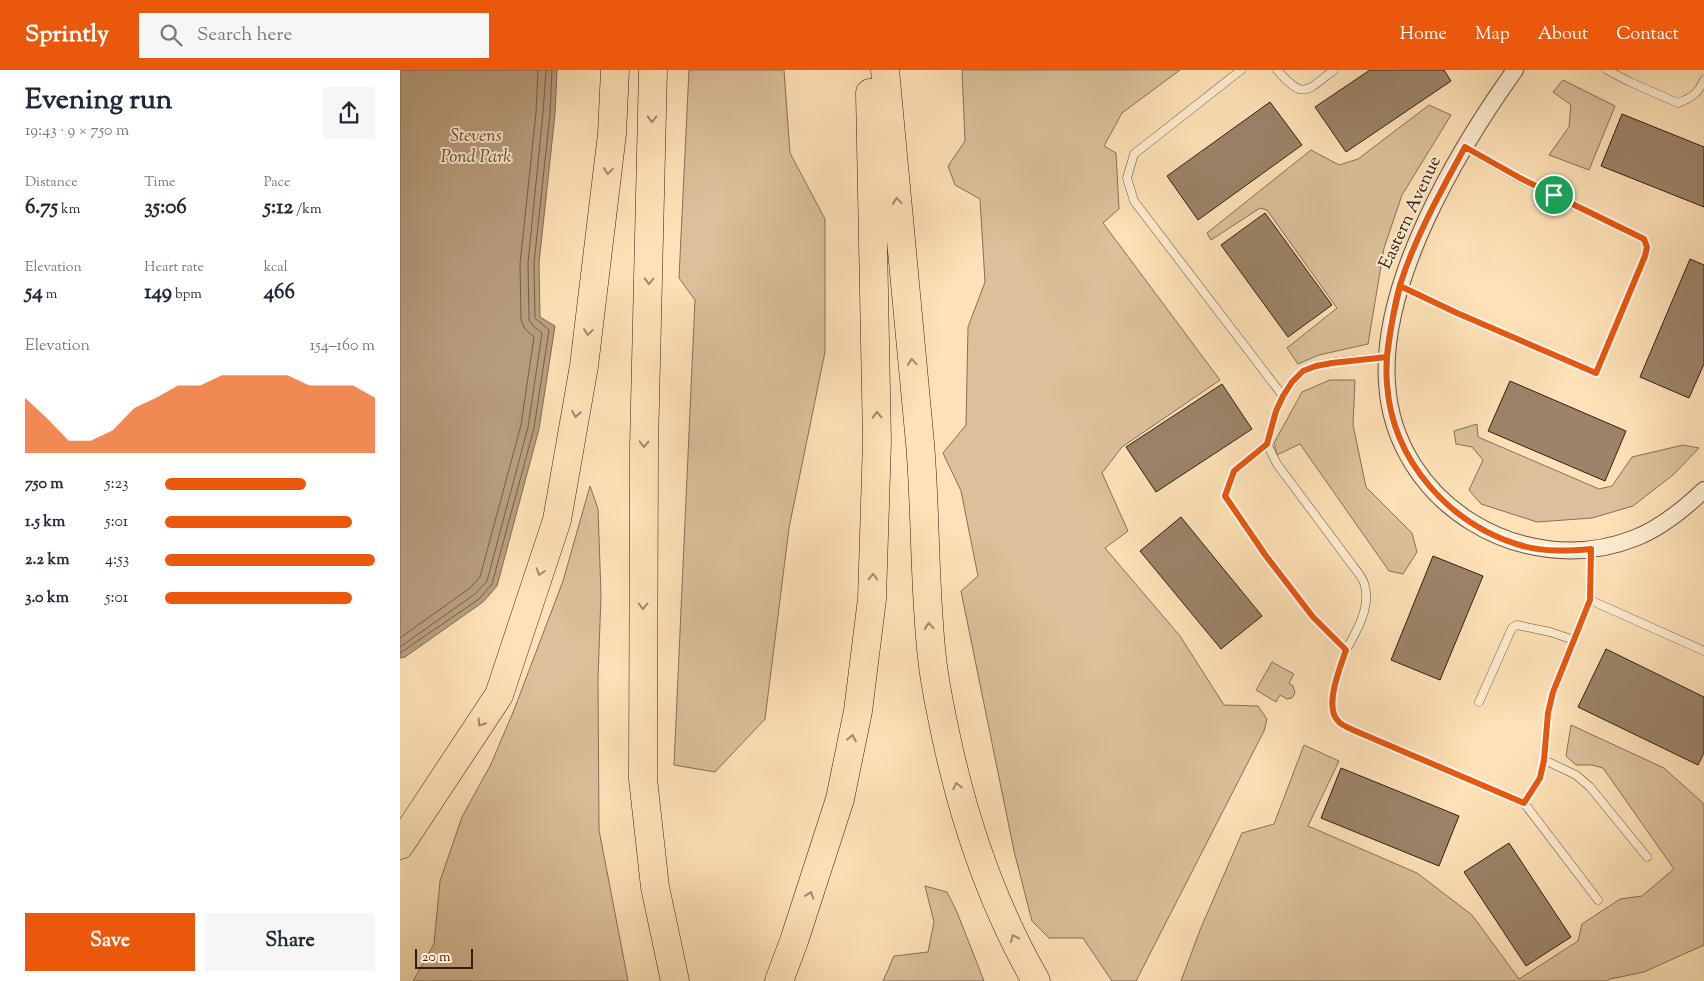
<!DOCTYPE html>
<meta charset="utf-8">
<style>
body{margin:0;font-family:"Sorts Mill Goudy",serif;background:#f6f6f7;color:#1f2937;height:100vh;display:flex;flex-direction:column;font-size:19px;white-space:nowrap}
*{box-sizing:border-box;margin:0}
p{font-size:16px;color:#747a83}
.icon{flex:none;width:28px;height:28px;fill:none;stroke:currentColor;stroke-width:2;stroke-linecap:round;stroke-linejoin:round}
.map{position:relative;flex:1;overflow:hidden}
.panel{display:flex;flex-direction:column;background:#fff;width:400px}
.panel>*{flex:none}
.scale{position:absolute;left:15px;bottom:12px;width:58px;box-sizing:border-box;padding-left:5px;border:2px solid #321e15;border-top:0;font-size:14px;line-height:18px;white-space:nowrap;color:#321e15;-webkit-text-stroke:4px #feecd0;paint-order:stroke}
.pin{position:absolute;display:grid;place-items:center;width:42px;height:42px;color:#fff;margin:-21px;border:2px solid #fff;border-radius:50%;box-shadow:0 1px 5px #0007}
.round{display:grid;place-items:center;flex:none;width:52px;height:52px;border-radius:0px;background:#f6f6f7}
.summary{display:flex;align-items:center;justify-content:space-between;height:85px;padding:0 25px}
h1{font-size:28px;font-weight:800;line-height:38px}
.metrics{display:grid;grid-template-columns:repeat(3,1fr);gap:8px;height:85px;padding:5px 25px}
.metrics div{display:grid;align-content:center}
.metrics b{font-size:21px;font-weight:800}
.metrics small{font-size:14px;font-weight:400}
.metrics p{font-size:14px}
.chart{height:140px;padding:10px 25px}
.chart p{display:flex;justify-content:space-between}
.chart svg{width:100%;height:90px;margin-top:5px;fill:#ea580c;opacity:.7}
.button{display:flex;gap:10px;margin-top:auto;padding:10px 25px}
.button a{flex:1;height:58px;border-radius:0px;background:#ea580c;color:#fff;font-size:20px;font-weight:800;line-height:58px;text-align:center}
.button a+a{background:#f6f6f7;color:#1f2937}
ul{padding:0 25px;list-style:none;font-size:16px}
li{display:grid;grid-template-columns:80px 60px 1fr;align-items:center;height:38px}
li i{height:12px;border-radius:6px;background:#ea580c}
header{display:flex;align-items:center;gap:30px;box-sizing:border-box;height:70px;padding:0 25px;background:#ea580c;color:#fff}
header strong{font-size:24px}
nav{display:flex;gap:28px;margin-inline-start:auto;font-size:18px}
.search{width:350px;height:45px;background:#f6f6f7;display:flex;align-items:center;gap:12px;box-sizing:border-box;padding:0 18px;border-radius:0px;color:#747a83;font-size:19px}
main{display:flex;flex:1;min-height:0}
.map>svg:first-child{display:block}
</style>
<header>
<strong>Sprintly</strong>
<div class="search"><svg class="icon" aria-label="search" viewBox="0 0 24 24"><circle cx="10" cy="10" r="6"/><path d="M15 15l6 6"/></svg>Search here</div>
<nav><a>Home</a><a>Map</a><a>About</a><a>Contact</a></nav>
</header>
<main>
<section class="panel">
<div class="summary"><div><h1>Evening run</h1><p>19:43 · 9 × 750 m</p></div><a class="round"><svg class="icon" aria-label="share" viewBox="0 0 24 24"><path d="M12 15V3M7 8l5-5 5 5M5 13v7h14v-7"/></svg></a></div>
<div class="metrics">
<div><p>Distance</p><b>6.75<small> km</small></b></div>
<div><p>Time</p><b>35:06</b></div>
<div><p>Pace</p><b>5:12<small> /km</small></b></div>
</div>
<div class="metrics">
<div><p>Elevation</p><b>54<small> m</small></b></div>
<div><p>Heart rate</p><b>149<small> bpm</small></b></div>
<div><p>kcal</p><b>466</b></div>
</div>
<div class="chart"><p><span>Elevation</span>154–160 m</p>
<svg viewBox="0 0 160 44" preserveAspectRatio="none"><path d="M0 44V17L10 27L20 38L30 38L40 33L50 22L60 17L70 11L80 11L90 6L100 6L110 6L120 6L130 11L140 11L150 11L160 17V44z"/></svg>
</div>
<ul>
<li><b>750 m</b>5:23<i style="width:67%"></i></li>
<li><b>1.5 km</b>5:01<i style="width:89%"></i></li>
<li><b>2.2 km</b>4:53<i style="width:100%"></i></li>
<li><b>3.0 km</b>5:01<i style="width:89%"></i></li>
</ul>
<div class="button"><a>Save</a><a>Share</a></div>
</section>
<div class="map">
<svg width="1304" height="911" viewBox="0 0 1304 911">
<rect width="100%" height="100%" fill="#fee1b6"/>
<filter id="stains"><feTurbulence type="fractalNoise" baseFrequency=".004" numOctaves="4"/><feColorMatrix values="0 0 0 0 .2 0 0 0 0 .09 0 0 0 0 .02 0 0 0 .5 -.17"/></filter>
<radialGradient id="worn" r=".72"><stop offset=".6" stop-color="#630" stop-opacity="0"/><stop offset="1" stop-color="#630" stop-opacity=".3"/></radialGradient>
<path fill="#dbc09b" stroke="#866f58" d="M 289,0 L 384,0 L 390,83 L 425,149 L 425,282 L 389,458 L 365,649 L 315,702 L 274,695 L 295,230 L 279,208 Z
M 562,0 L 780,0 L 722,43 L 704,76 L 716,83 L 719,139 L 703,153 L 820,310 L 722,377 L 702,403 L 728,461 L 705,478 L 780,566 L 824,635 L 858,636 L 867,649 L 864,661 L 736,911 L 712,911 L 683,868 L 649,868 L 632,851 L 614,781 L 561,521 L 578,506 L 561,421 L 543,383 L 566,355 L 568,257 L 585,212 L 580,129 L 555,115 L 548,96 L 565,71 Z
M 1163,10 L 1215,36 L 1189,100 L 1149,85 L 1169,57 L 1171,35 L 1153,22 Z
M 1029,35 L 1051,45 L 1002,125 L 984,178 L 968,274 L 919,285 L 898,294 L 887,278 L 937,238 L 867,140 L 860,138 L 811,170 L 807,163 L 911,80 L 939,95 L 958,89 Z
M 930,310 L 955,310 L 953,355 L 966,417 L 1012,463 L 1017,482 L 1003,504 L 989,501 L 900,374 L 877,385 L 874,373 L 902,322 Z
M 1077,354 L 1078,367 L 1199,419 L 1212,416 L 1232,387 L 1283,375 L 1299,378 L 1273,405 L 1233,436 L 1192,448 L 1137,452 L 1081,434 L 1069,420 L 1083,390 L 1072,377 L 1056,374 L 1054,361 Z
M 190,416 L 198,439 L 201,525 L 198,609 L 199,760 L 228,911 L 13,911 L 34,874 L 40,811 L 62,747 L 91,694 L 114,640 L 163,511 Z
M 872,592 L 894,604 L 889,613 L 893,616 L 895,623 L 892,628 L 887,629 L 880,625 L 876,632 L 856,620 Z
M 1171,655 L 1264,698 L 1304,734 L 1304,875 L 1244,902 L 1210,909 L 1207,911 L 781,911 L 800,860 L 842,763 L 874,754 L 904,675 L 939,691 L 908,756 L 1017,803 L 1072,845 L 1119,909 L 1178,871 L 1182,854 L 1220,829 L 1242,826 L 1274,799 L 1203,698 L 1192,695 L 1176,695 L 1166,686 Z
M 525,816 L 547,822 L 557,842 L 584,911 L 483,911 L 494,886 L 528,882 L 534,852 Z"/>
<path fill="#b99f7f" stroke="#836b55" d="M 0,0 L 157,0 L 155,44 L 139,193 L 140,247 L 155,256 L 139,359 L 97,516 L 83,532 L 5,587 L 0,588 Z"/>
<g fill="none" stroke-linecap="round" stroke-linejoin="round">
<path stroke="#765e4a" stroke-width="1" d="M 0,568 L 70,518 L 80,507 L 121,355 L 134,267 L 125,259 L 121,250 L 120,194 L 136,43 L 138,0
M 0,577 L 75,524 L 87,511 L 128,357 L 142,263 L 133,256 L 129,250 L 128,193 L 143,43 L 146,0
M 0,583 L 79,529 L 92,514 L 134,358 L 149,260 L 135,248 L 134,193 L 150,44 L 152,0"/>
</g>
<path fill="#9c8369" stroke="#321e15" d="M 970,0 L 1044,0 L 1051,11 L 946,82 L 915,37 Z
M 870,32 L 902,75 L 798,150 L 767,106 Z
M 1222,44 L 1304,77 L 1304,137 L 1201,96 Z
M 865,143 L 932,235 L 888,267 L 821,175 Z
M 1290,189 L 1304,195 L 1304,294 L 1289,328 L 1240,307 Z
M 1110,311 L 1226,361 L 1205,411 L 1088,361 Z
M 822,314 L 852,359 L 756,422 L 726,377 Z
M 781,447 L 862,546 L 821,579 L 740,481 Z
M 1033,486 L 1083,506 L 1040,610 L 991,590 Z
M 1206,579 L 1304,627 L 1304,683 L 1298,695 L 1178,637 Z
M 941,698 L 1059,746 L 1039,796 L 921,748 Z
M 1109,773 L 1171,867 L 1126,896 L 1064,802 Z"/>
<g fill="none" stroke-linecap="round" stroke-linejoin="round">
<defs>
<path id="service" d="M 841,0 L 734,84 L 727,108 L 734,131 L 883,326 C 889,317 894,308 903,302 C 919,290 965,290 987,287
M 877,0 C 904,30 905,22 934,0
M 1207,0 L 1230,12 L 1278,33 C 1291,28 1298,24 1304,10
M 1000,216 L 1057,243 L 1196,303 L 1245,186 L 1247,177 L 1244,169 L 1119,108 L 1065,77
M 883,326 L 876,341 L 867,374 L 834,401 L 825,426 L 866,486 L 913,547 L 946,580 C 940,598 923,638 939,652 C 943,656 949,658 953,660 L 1124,733 L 1198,830
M 867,374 L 877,394 L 953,496 C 957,501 962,507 964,513 C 972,535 957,561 946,580
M 1190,530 L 1304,581
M 1079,632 L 1112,558 L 1117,555 L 1150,562 L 1174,570
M 1144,690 L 1176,705 L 1190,717 L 1247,787
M 1124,733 L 1140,708 L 1144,690 L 1148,643 L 1153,622 L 1190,530 L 1191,479"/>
<path id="minor" d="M 1115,0 C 1057,81 980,212 987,313 C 994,434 1124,512 1235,468 C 1261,458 1284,439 1304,420"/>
<path id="motorway" d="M 253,0 L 244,376 L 243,709 L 255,817 L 275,911
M 485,0 C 497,124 509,248 520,373 C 526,444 524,516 532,588 C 535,616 541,643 547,671 C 565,754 593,836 636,911
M 0,775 L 99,625 L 157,450 L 184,296 L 212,64 L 215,0
M 379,911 L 394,871 L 440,729 L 458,641 L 472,529 L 477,371 L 470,23"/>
</defs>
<use href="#service" stroke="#654f3d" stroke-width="9"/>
<use href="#minor" stroke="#654f3d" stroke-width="18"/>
<use href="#motorway" stroke="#321e15" stroke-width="29"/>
<use href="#service" stroke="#feecd0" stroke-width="8"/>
<use href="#minor" stroke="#feecd0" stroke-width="16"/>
<use href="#motorway" stroke="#fee1b6" stroke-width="28"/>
</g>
<defs><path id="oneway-chevron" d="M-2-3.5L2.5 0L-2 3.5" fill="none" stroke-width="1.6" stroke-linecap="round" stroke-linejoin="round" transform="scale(1.25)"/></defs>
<g stroke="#a2896e">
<use href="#oneway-chevron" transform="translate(252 49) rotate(91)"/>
<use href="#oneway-chevron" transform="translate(208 101) rotate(97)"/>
<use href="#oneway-chevron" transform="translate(497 131) rotate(-95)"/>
<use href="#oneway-chevron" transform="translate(249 211) rotate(92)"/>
<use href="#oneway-chevron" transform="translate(188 262) rotate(97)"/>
<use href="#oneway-chevron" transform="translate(512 292) rotate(-95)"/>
<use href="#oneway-chevron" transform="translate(176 344) rotate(100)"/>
<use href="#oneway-chevron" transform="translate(477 345) rotate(-91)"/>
<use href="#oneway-chevron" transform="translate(244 374) rotate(91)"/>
<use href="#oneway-chevron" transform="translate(140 502) rotate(108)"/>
<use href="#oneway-chevron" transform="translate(473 507) rotate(-88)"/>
<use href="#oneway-chevron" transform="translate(243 536) rotate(90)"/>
<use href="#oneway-chevron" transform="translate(529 556) rotate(-95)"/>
<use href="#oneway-chevron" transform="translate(81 653) rotate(123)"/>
<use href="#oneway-chevron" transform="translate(452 668) rotate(-79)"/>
<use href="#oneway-chevron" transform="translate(557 716) rotate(-103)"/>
<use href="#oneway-chevron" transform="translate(410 825) rotate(-71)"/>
<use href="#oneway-chevron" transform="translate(614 868) rotate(-114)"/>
</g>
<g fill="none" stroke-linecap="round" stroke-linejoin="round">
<defs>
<path id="route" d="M 1154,125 L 1120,108 L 1065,77 C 1041,121 1015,167 1000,215 C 993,239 990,263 987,287 L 932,293 L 916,296 L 903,301 L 892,312 L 883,326 L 876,341 L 867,374 L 834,401 L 825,426 L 866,486 L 913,547 L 946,580 C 940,598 923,638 939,652 C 943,656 949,658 953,660 L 1124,733 L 1140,708 L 1144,690 L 1148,643 L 1153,622 L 1190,530 L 1191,479 C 1168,481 1145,482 1123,476 C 1049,455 992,390 987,314 C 984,281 993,247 1000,216 L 1057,243 L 1196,303 L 1245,186 L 1247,177 L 1244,169 L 1154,125"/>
</defs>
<use href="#route" stroke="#fff" stroke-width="10"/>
<use href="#route" stroke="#ea580c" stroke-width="6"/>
</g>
<g text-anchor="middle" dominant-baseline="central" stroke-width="4" stroke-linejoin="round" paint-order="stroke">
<g font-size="18" font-style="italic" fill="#654f3d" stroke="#feecd0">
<text x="76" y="67">Stevens<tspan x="76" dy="21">Pond Park</tspan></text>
</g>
<g font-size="18" fill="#321e15" stroke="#feecd0">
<text transform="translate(1011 143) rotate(-65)">Eastern Avenue</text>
</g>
</g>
<rect width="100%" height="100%" filter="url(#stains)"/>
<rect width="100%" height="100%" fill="url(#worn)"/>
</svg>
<div class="scale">20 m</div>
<div class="pin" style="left:1154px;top:125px;background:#1e9e55"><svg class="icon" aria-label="arrive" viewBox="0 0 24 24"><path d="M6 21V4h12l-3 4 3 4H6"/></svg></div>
</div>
</main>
